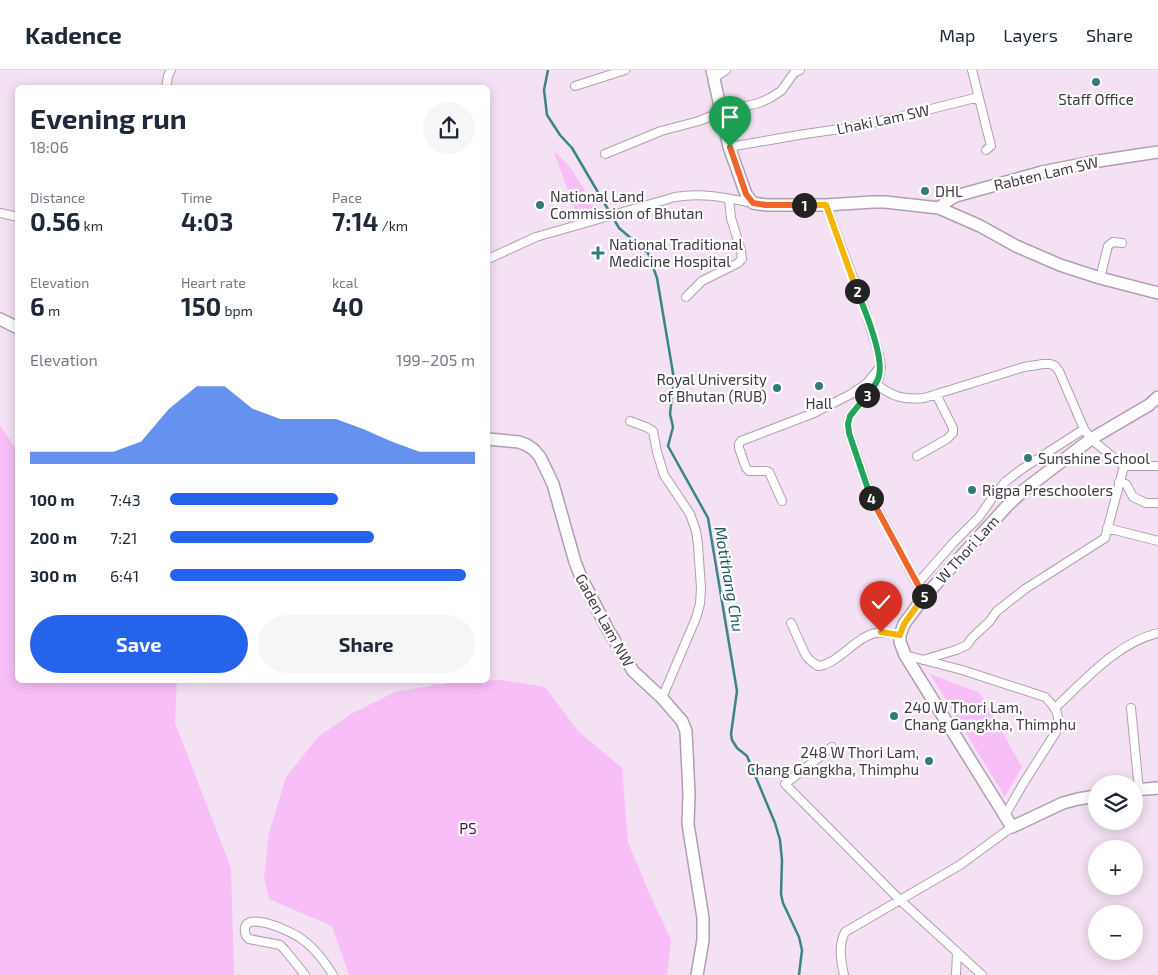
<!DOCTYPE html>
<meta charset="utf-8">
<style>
body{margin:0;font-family:"Exo 2",sans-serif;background:#f6f6f7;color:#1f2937;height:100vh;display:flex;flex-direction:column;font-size:19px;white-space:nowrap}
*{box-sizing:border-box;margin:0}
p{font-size:16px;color:#747a83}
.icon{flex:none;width:28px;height:28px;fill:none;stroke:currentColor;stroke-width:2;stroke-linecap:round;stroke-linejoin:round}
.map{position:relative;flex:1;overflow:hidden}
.panel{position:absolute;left:15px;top:15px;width:475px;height:598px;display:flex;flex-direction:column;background:#fff;border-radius:8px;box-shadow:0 2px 12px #0003}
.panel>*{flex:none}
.fabs{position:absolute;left:1088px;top:705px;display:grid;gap:10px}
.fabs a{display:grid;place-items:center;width:55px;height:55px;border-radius:50%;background:#fff;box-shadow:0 2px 12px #0003;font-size:25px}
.pin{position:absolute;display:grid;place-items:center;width:42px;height:42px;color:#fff;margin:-51px -21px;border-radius:50% 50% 50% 0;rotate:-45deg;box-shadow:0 0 5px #0007}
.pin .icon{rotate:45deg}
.km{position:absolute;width:25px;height:25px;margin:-12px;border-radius:50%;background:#222;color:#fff;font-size:14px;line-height:25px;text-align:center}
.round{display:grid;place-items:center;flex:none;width:52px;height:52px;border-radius:26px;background:#f6f6f7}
.head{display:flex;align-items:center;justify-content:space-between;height:85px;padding:0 15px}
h1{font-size:28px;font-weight:700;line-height:38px}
.figures{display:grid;grid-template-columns:repeat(3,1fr);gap:8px;height:85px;padding:5px 15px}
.figures div{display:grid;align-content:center}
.figures b{font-size:25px;font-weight:700}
.figures small{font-size:14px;font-weight:400}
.figures p{font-size:14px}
.chart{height:140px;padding:10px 15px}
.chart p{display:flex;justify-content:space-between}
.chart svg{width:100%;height:90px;margin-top:5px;fill:#2563eb;opacity:.7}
.button{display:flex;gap:10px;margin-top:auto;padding:10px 15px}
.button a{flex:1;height:58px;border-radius:30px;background:#2563eb;color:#fff;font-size:20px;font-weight:700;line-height:58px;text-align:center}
.button a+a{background:#f6f6f7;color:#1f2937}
ul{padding:0 15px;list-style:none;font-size:16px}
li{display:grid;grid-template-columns:80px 60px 1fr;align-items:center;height:38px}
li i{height:12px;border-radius:6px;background:#2563eb}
header{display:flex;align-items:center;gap:30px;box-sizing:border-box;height:70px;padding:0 25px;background:#fff;border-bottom:1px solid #e0e1e3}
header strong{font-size:24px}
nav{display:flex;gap:28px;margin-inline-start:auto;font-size:18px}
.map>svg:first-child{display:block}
</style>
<header>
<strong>Kadence</strong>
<nav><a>Map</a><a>Layers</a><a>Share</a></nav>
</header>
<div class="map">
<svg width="1158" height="905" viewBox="0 0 1158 905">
<rect width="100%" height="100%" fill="#f4e1f3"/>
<path fill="#f7bef7" d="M 554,82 L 556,83 L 569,96 L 581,114 L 595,139 L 576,143 Z
M 0,355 L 17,381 L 18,610 L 177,610 L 175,653 L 231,798 L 234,905 L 0,905 Z
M 930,604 L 980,623 L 1022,697 L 1005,727 Z
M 502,610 L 545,617 L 578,661 L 622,698 L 628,772 L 647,818 L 671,870 L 667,905 L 349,905 L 332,856 L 269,829 L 264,808 L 269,763 L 286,707 L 318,667 L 351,644 L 395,622 L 454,612 Z"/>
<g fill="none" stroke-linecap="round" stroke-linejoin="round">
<path stroke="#398587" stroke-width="2.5" d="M 548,0 L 544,20 L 547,45 L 560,65 L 572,78 L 619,158 L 648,183 L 657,208 L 674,309 L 670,344 L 673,357 L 668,376 L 708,448 L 737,621 L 731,664 L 732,670 L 737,678 L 747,686 L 775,753 L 780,770 L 782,790 L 781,824 L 783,833 L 799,867 L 802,880 L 799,905"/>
<defs>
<path id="minor" d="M 972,0 L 991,76 L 986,80
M 714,8 L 726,0
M 575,16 L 625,0
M 166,18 L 168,6 L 171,0
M 729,77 L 805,64 L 847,58 L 895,48 L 979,27
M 605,84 L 661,61 L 699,51 L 721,42 L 759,33 L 770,28 L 781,21 L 794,3 L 800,0
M 826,135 L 864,237 L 879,285 L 881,297 L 879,308 L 876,314 L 850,346 L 848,354 L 849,363 L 871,427 L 917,514 L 925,526
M 0,143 L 18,147
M 488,189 L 536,167 L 578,155 L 675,127 C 702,122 727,128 753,133
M 1100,208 L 1108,176 L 1113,172 L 1122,173
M 686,227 L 702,211 L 738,193 L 742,189 L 741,181 L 731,148 L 729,129
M 876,314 C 893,327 903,330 924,328 L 1024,297 L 1043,294 L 1050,294 L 1055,296 L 1059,301 L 1084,359 L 1091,369 L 1124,396 L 1105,468 L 1025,519 L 997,541 L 989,552 L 978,562 L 971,569 L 967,575 L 956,580 L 923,590
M 630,351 L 646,357 L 653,361 L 657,382 L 664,405 L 690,444 L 696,461 L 698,475 L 701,518 L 700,534 L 696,548 L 662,628
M 917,386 L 947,369 L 953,363 L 953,358 L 936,324
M 1124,396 L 1158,396
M 1119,412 L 1126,414 L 1133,427 L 1146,433 L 1158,433
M 782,431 L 769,402 L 766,401 L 749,401 L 746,398 L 739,378 L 739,374 L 741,371 L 814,343 L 851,324 L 867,313 L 880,297
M 1107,458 L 1158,471
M 917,514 L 954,472 L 979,447 L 993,427 L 1005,412 L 1022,399 L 1084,359
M 791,553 L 806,586 L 811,591 L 818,596 C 837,595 855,567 876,563 C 884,562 892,564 900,565
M 905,585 L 962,600 L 1045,627 C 1057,639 1061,645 1056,662 L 1023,714 L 1004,747
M 1055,638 C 1085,610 1117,573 1158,563
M 1131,638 L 1139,720
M 832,677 L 785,714 L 900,830 L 982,905
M 305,905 L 285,880 L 280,875 L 249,869 L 246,866 C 236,835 294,862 303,870 C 316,879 325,892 333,905
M 844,905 C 841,891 838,876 845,862 L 960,795 L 1012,757
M 956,905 L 957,882"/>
<path id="secondary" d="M 712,0 L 729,77 L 746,124 L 753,133 L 766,135 L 826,135 L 873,132 L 885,132 L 939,138 L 980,156 L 1016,176 L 1060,195 L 1100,208 L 1158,223
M 939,138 L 950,129 L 956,126 L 1042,102 L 1092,92 L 1158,82
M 0,249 L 18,258
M 488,369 L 519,372 L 527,375 L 534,380 L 540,387 L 553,414 L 575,492 L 581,507 L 607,558 L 633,601 L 662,628 L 682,651 L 686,661 L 689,724 L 688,754 L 703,848 L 703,870 L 697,905
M 1134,720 L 1158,718
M 1096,726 L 1078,729 L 1063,733 L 1012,757 L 905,585 L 900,572 L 900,565 L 904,554 L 925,526 L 1007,436 L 1024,420 L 1091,369 L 1149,335 L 1158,327"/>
</defs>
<use href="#minor" stroke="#b09fb0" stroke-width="10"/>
<use href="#secondary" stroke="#b09fb0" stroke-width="14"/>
<use href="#minor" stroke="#fff" stroke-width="8"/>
<use href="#secondary" stroke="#fff" stroke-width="11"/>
</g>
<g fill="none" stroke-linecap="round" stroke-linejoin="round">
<defs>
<path id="split-1" d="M 730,77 L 746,124 L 753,133 L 766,135 L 804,135"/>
<path id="split-2" d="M 804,135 L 826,135 L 857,221"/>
<path id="split-3" d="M 857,221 C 865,240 884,287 879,306 C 877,314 872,319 867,325"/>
<path id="split-4" d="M 867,325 L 850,346 L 848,354 L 849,363 L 871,428"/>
<path id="split-5" d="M 871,428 L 924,526"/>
<path id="split-6" d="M 881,562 L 900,565 L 904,554 L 924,526"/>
</defs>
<use href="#split-1" stroke="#fff" stroke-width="10"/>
<use href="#split-2" stroke="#fff" stroke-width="10"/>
<use href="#split-3" stroke="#fff" stroke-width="10"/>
<use href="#split-4" stroke="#fff" stroke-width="10"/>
<use href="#split-5" stroke="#fff" stroke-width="10"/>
<use href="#split-6" stroke="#fff" stroke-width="10"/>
<use href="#split-1" stroke="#f0652b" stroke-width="6"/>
<use href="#split-2" stroke="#f5b400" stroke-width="6"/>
<use href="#split-3" stroke="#22a559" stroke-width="6"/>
<use href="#split-4" stroke="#22a559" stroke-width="6"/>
<use href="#split-5" stroke="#f0652b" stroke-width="6"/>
<use href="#split-6" stroke="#f5b400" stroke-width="6"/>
</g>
<g fill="#327b7b" stroke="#fff" stroke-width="2">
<circle cx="1096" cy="12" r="5"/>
<circle cx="925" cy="121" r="5"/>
<circle cx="540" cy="135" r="5"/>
<path d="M595.5 175.5h5v5h5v5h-5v5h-5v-5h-5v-5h5z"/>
<circle cx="819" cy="316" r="5"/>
<circle cx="777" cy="318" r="5"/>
<circle cx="1028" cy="388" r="5"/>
<circle cx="972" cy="420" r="5"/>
<circle cx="894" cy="646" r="5"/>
<circle cx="929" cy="691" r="5"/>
</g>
<g text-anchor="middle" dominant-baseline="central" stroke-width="4.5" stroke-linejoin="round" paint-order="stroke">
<g font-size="15" fill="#403940" stroke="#fff" text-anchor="start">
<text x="1096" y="29" text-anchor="middle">Staff Office</text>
<text x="935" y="121">DHL</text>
<text x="550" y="126">National Land<tspan x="550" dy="17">Commission of Bhutan</tspan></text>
<text x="609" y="174">National Traditional<tspan x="609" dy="17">Medicine Hospital</tspan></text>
<text x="767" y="309" text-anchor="end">Royal University<tspan x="767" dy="17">of Bhutan (RUB)</tspan></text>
<text x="819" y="333" text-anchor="middle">Hall</text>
<text x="1038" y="388">Sunshine School</text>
<text x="982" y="420">Rigpa Preschoolers</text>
<text x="904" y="637">240 W Thori Lam,<tspan x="904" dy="17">Chang Gangkha, Thimphu</tspan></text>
<text x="919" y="682" text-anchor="end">248 W Thori Lam,<tspan x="919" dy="17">Chang Gangkha, Thimphu</tspan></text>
</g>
<g font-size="15" fill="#403940" stroke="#fff">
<text transform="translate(883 49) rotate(-12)">Lhaki Lam SW</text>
<text transform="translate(1046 103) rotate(-13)">Rabten Lam SW</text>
<text transform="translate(967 479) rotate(-48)">W Thori Lam</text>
<text transform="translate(605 550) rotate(61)">Gaden Lam NW</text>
</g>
<g font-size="15" fill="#4d0f50" stroke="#fff">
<text x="468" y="758">PS</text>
</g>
<g font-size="16" font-style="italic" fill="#1c5959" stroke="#fff">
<text transform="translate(730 509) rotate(80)">Motithang Chu</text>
</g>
</g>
</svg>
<div class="fabs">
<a><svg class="icon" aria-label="layers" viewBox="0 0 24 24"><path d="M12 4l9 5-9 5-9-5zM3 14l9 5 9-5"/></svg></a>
<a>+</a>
<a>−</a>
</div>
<div class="pin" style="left:730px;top:77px;background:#1e9e55"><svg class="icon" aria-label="arrive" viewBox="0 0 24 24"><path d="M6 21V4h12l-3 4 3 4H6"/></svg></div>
<div class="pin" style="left:881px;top:562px;background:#d93025"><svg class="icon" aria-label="check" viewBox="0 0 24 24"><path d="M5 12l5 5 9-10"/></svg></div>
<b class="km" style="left:804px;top:135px">1</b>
<b class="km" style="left:857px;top:221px">2</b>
<b class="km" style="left:867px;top:325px">3</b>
<b class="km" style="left:871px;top:428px">4</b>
<b class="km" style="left:924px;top:526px">5</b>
<section class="panel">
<div class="head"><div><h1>Evening run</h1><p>18:06</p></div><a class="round"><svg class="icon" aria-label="share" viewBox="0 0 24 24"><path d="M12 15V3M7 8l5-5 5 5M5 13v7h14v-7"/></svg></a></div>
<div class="figures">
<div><p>Distance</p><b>0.56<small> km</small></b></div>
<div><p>Time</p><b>4:03</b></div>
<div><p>Pace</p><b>7:14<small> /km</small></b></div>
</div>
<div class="figures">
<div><p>Elevation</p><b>6<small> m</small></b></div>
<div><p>Heart rate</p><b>150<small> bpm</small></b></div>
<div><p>kcal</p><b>40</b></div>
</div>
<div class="chart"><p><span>Elevation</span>199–205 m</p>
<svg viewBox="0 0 160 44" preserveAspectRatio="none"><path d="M0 44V38L10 38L20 38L30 38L40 33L50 17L60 6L70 6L80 17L90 22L100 22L110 22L120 27L130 33L140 38L150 38L160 38V44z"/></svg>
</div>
<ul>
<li><b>100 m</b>7:43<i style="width:55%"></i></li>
<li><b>200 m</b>7:21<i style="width:67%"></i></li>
<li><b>300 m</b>6:41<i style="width:97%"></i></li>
</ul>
<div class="button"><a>Save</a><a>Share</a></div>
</section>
</div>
